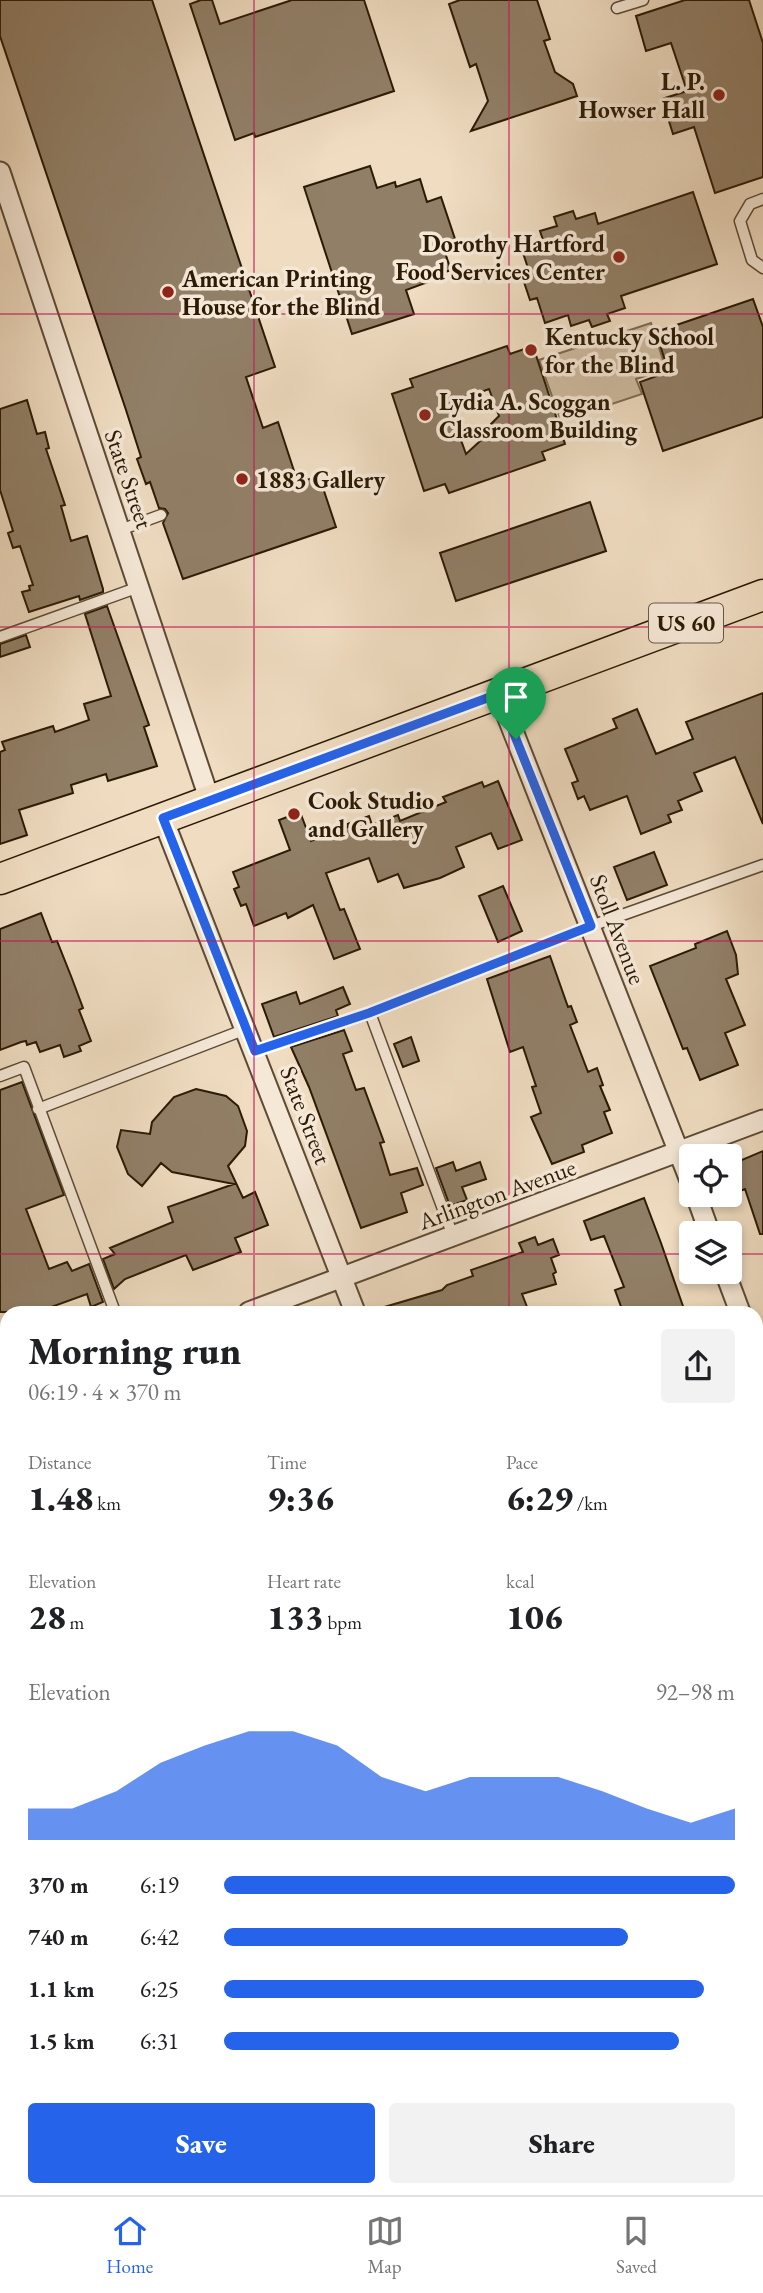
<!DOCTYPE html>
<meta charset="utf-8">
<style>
body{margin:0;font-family:"EB Garamond",serif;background:#f2f2f2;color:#202124;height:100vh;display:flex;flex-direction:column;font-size:26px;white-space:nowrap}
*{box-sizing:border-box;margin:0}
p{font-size:23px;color:#757577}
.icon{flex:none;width:38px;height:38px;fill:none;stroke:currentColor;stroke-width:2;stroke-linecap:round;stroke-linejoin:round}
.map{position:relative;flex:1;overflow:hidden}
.panel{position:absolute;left:0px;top:1306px;width:763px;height:891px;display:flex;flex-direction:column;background:#fff;border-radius:21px 21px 0 0;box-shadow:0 4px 10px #0003}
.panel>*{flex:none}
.buttons{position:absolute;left:679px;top:1144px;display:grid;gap:14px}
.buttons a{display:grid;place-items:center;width:63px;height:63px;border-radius:7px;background:#fff;box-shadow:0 4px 10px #0003;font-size:35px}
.pin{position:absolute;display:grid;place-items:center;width:60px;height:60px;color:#fff;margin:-72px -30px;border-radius:50% 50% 50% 0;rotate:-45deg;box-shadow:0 0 7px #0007}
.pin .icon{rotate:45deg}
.round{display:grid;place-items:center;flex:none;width:74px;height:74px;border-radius:7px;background:#f2f2f2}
.summary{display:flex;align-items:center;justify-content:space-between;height:119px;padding:0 28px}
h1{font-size:38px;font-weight:800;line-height:52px}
.stats{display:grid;grid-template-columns:repeat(3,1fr);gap:10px;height:119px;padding:7px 28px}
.stats div{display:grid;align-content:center}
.stats b{font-size:35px;font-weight:800}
.stats small{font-size:19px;font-weight:400}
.stats p{font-size:19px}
.chart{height:196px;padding:14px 28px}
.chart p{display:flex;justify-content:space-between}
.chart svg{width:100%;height:126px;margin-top:7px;fill:#2563eb;opacity:.7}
.button{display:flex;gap:14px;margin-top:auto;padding:14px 28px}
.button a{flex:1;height:80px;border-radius:7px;background:#2563eb;color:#fff;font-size:28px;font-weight:800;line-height:80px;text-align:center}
.button a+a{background:#f2f2f2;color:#202124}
ul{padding:0 28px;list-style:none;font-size:23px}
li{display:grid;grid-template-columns:112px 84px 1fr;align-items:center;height:52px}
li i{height:18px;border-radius:9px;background:#2563eb}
.tabs{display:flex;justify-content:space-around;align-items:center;height:98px;border-top:2px solid #e0e0e0;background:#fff;font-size:19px;color:#757577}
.tabs a{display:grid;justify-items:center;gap:4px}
.tabs .on{color:#2563eb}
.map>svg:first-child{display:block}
</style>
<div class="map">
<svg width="763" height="2195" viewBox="0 0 763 2195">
<rect width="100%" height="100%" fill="#efdcc1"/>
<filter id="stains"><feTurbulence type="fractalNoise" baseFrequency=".00286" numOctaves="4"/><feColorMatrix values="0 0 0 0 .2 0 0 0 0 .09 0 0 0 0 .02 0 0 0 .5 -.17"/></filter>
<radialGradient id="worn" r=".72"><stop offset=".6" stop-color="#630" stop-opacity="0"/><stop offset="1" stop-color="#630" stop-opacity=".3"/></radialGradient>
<path fill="#cebba1" stroke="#7c6a53" stroke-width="2" d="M 651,323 L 664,363 L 658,372 L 636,379 L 642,394 L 561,421 L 539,360 Z"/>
<path fill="#917f67" stroke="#2b1a05" stroke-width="2" fill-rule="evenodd" d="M 0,0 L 152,0 L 275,367 L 246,377 L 263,428 L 278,422 L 298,483 L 319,476 L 336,527 L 183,579 L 163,523 L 168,513 L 165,509 L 159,508 L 150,482 L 146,484 L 137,459 L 141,457 L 126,410 L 0,36 Z
M 201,0 L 212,0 L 220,24 L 292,0 L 364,0 L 394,91 L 255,137 L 254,133 L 235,140 L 190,4 Z
M 460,0 L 537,0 L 550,39 L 544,41 L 555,72 L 573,84 L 577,96 L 471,131 L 488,101 L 476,64 L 470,67 L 449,4 Z
M 685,0 L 749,0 L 763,43 L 763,177 L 715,193 L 694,127 L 673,134 L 662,99 L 687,91 L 671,43 L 646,51 L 636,16 Z
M 370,166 L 377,188 L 395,182 L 396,187 L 420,179 L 427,202 L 441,197 L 455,239 L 442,244 L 451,270 L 426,278 L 428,282 L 406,290 L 414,314 L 352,334 L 304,187 Z
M 693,192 L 717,264 L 621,296 L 625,308 L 607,314 L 610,321 L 592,327 L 589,320 L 571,326 L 568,315 L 545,323 L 537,298 L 530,300 L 522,276 L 530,274 L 522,250 L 544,243 L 540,231 L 557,226 L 554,217 L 573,211 L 576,219 L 595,213 L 598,224 Z
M 753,299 L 763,327 L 763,417 L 663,451 L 640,382 L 657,376 L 666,364 L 656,332 Z
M 507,346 L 510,354 L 533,346 L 565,444 L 542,452 L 545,460 L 449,493 L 445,484 L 424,491 L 392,394 L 413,387 L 410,379 ZM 489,389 L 499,416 L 491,424 L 491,431 L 466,454 L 448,404 Z
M 27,400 L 37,434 L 45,432 L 49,448 L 46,449 L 65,505 L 61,506 L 71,541 L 87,536 L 103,589 L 103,592 L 80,600 L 79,596 L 29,612 L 22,592 L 30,590 L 29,586 L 33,585 L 20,546 L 13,548 L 8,533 L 13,531 L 0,490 L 0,409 Z
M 590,502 L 606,551 L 456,601 L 440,553 Z
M 107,606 L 149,725 L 144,727 L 157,766 L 108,781 L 106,774 L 71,785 L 73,793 L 19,810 L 27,835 L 0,844 L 0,752 L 5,750 L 2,742 L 53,726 L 55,732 L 89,720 L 84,704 L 111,696 L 85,614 Z
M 26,635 L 30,647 L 0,657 L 0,644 Z
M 763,693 L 763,824 L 735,757 L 694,773 L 702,791 L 678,801 L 682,810 L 668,815 L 671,822 L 641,834 L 627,796 L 590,810 L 584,796 L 578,799 L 572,783 L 578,781 L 565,749 L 617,728 L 613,719 L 637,709 L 656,754 L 693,739 L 686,722 Z
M 498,781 L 522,840 L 498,849 L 491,833 L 456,847 L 464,867 L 440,878 L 404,888 L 398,874 L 378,882 L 369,858 L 326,873 L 340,910 L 344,909 L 360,949 L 334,959 L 313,905 L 288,918 L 286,913 L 254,926 L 246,904 L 241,906 L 234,889 L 239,887 L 233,872 L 290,850 L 279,820 L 300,812 L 311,841 L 348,827 L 347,824 L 369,816 L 372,825 L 398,815 L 400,821 L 446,802 L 443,797 L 482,782 L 484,787 Z
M 654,852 L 667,885 L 627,900 L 614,867 Z
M 503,886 L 522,931 L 498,942 L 479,896 Z
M 41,913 L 52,942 L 57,941 L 71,976 L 83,1008 L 79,1010 L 91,1041 L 79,1046 L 81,1051 L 64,1057 L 60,1045 L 40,1052 L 36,1042 L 27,1045 L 26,1041 L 21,1042 L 0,1050 L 0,929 Z
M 727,931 L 736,955 L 738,974 L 726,979 L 745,1025 L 725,1033 L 738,1065 L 700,1080 L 687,1048 L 683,1049 L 650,966 L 696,948 L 695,944 Z
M 550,956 L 568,1007 L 571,1006 L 577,1022 L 570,1025 L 588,1072 L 597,1068 L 603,1085 L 600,1086 L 610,1110 L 604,1112 L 612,1133 L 582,1145 L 584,1152 L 552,1164 L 531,1117 L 541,1113 L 532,1087 L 536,1086 L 523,1047 L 510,1052 L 487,979 Z
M 343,987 L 350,1004 L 336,1010 L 338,1016 L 274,1037 L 262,1004 L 296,992 L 300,1004 Z
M 344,1030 L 352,1051 L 343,1054 L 356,1090 L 364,1088 L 384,1142 L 380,1143 L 390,1175 L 417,1168 L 423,1185 L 401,1193 L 407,1212 L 361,1228 L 309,1087 L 291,1047 Z
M 411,1037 L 419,1061 L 403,1067 L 394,1044 Z
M 22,1082 L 64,1195 L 26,1209 L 49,1269 L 67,1262 L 72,1271 L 89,1264 L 103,1302 L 91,1307 L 87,1294 L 51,1307 L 53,1312 L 0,1312 L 0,1090 Z
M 196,1089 L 226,1096 L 238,1106 L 247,1131 L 245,1146 L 228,1166 L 243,1198 L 255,1192 L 268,1225 L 235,1238 L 241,1252 L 193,1270 L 186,1255 L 125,1279 L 114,1289 L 103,1259 L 115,1254 L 110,1248 L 173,1222 L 168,1207 L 234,1184 L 172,1172 L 161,1163 L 142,1186 L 128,1174 L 117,1147 L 121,1130 L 150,1134 L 152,1122 L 174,1097 Z
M 763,1151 L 763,1234 L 760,1234 L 745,1189 L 740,1191 L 730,1165 Z
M 453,1162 L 456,1171 L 480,1162 L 486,1179 L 462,1187 L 467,1200 L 450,1206 L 436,1168 Z
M 644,1198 L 661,1243 L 685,1312 L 623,1312 L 615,1290 L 624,1287 L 604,1236 L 591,1240 L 584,1221 Z
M 535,1237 L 538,1245 L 553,1239 L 559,1255 L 551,1258 L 556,1272 L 553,1274 L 556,1284 L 522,1294 L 529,1312 L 382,1312 L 381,1308 L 442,1290 L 447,1285 L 473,1276 L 471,1270 L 523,1252 L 519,1243 Z"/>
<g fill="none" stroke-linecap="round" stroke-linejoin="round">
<defs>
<path id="service" d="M 617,8 L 643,0
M 763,199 L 750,204 L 740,221 L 752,260 L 763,268
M 120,530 L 161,515
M 0,637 L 139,587
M 370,1013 L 453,1236
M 255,1051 L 370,1013 L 591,926 L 763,865
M 0,1076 L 24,1067 L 115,1312
M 38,1109 L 246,1029
M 756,1553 L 763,1546
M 0,1903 L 7,1921
M 756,1983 L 763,1976"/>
<path id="minor" d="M 0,172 L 210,801
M 498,693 L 691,1183
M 163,819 L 355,1312
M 696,1195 L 710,1234
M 725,1272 L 740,1312
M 249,1312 L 763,1120
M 756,1355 L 763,1373
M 0,1390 L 7,1409
M 0,2063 L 7,2065
M 562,2189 L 587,2195"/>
<path id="primary" d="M 0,879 L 763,595"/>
</defs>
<use href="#service" stroke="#5c4a34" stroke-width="13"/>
<use href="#minor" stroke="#5c4a34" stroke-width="23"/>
<use href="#primary" stroke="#2b1a05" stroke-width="33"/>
<use href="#service" stroke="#f5e8d7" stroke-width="10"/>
<use href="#minor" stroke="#f5e8d7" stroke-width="19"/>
<use href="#primary" stroke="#efdcc1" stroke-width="30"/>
<defs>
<path id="rail" d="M 756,1620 L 763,1614
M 756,1640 L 763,1633
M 158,2195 L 164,2189
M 179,2195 L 185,2189"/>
</defs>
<use href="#rail" stroke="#2b1a05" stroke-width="8"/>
<use href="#rail" stroke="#f5e8d7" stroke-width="5" stroke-dasharray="16" stroke-linecap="butt"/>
</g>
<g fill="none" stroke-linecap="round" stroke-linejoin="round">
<defs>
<path id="route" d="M 498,694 L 591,926 L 369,1013 L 255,1051 L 163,818 Z"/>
</defs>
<use href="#route" stroke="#fff" stroke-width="14"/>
<use href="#route" stroke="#2563eb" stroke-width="9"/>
</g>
<path fill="none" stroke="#c2185b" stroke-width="2" stroke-opacity="0.55" d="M 254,0 L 254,1312M 509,0 L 509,1312M 0,314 L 763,314M 0,627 L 763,627M 0,941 L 763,941M 0,1254 L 691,1254M 730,1254 L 763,1254M 0,1568 L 7,1568M 756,1568 L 763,1568M 0,1881 L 7,1881M 756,1881 L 763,1881M 254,2189 L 254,2195M 509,2189 L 509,2195"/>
<g fill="#8f2418" stroke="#f5e8d7" stroke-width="2.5">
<circle cx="719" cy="95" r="7"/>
<circle cx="619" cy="257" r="7"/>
<circle cx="168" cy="292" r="7"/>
<circle cx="531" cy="350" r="7"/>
<circle cx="425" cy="415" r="7"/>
<circle cx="242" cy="479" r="7"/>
<circle cx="294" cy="814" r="7"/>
</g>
<g text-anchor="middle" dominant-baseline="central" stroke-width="7" stroke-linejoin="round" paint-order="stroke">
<rect fill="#f5e8d7" stroke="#685844" stroke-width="2" x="649" y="603.5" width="74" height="39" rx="5"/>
<g font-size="23" font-weight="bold" fill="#2b1a05">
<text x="686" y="623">US 60</text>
</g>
<g font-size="24" font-weight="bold" fill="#2b1a05" stroke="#f5e8d7" text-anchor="start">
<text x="705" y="81" text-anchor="end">L. P.<tspan x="705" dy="28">Howser Hall</tspan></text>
<text x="605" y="243" text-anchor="end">Dorothy Hartford<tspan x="605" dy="28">Food Services Center</tspan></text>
<text x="182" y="278">American Printing<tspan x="182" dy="28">House for the Blind</tspan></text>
<text x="545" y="336">Kentucky School<tspan x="545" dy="28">for the Blind</tspan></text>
<text x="439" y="401">Lydia A. Scoggan<tspan x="439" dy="28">Classroom Building</tspan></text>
<text x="256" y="479">1883 Gallery</text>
<text x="308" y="800">Cook Studio<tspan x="308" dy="28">and Gallery</tspan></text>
</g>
<g font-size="24" fill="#2b1a05" stroke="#f5e8d7">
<text transform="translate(129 479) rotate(71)">State Street</text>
<text transform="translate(618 929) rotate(69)">Stoll Avenue</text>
<text transform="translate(306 1115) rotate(69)">State Street</text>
<text transform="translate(497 1194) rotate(-20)">Arlington Avenue</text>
</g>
</g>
<rect width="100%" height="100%" filter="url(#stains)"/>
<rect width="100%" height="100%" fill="url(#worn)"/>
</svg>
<div class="buttons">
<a><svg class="icon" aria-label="locate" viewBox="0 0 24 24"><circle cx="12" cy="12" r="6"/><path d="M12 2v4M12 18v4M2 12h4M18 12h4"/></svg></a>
<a><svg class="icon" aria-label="layers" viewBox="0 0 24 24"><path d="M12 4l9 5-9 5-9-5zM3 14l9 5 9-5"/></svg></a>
</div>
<div class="pin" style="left:516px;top:739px;background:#1e9e55"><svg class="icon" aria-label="arrive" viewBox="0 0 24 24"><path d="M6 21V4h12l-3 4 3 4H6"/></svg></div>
<section class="panel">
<div class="summary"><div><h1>Morning run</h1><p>06:19 · 4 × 370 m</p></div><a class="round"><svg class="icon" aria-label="share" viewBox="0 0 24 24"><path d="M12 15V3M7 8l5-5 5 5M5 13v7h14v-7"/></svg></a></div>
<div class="stats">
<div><p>Distance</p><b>1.48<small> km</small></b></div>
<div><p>Time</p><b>9:36</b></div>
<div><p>Pace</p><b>6:29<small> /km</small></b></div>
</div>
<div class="stats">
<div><p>Elevation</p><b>28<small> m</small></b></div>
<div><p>Heart rate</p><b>133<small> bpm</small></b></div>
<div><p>kcal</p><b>106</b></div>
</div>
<div class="chart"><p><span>Elevation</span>92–98 m</p>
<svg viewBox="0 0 160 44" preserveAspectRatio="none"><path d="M0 44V33L10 33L20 27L30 17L40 11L50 6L60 6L70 11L80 22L90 27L100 22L110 22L120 22L130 27L140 33L150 38L160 33V44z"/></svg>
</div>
<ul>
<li><b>370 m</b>6:19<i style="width:100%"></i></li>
<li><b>740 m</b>6:42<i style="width:79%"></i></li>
<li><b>1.1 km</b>6:25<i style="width:94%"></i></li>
<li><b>1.5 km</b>6:31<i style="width:89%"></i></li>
</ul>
<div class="button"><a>Save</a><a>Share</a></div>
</section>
</div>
<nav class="tabs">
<a class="on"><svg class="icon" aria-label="home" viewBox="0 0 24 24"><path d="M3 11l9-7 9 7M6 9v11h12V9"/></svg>Home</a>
<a><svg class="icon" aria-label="map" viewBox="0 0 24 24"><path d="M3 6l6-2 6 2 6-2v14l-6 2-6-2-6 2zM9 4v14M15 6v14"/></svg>Map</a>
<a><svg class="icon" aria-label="saved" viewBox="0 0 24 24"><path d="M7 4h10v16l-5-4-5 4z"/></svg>Saved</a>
</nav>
